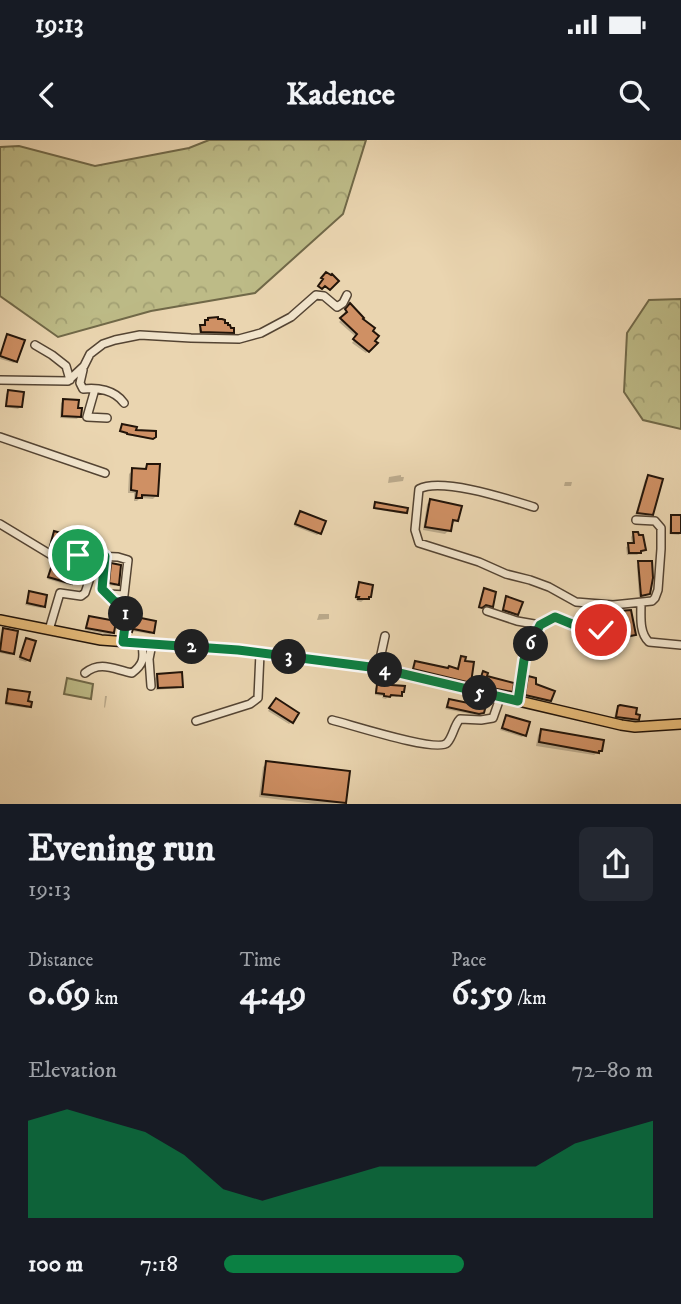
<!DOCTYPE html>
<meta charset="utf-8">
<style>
body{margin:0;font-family:"IM FELL DW Pica",serif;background:#242831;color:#f1f3f6;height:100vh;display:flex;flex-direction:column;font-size:26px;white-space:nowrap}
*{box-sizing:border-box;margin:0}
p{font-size:23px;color:#9ea1a6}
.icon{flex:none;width:38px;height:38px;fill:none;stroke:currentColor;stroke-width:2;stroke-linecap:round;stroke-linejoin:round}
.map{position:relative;height:664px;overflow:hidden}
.panel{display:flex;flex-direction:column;background:#171b24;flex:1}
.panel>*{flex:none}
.pin{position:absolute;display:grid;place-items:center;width:60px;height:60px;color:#fff;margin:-30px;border:4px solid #fff;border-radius:50%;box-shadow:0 2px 7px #0007}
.km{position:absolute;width:35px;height:35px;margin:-18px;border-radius:50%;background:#222;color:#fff;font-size:19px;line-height:35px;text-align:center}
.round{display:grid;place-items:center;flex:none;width:74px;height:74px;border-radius:10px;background:#242831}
.overview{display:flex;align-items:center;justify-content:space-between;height:119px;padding:0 28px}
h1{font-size:38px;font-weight:800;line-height:52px}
.metrics{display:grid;grid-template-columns:repeat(3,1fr);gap:10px;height:119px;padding:7px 28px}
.metrics div{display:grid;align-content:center}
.metrics b{font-size:35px;font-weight:800}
.metrics small{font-size:19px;font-weight:400}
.metrics p{font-size:19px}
.chart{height:196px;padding:14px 28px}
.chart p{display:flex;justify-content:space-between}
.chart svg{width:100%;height:126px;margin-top:7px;fill:#0b8043;opacity:.7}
ul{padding:0 28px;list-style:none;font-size:23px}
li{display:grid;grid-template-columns:112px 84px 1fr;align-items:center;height:52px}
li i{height:18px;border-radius:9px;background:#0b8043}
.status{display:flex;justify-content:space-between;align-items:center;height:49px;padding:0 35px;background:#171b24;direction:ltr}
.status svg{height:19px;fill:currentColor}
header{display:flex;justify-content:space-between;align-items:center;height:91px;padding:0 28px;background:#171b24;font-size:32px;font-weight:800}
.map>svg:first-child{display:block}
</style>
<div class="status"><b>19:13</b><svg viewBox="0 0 49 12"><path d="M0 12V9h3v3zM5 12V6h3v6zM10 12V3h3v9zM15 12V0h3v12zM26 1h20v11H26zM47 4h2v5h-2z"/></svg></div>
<header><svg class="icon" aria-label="back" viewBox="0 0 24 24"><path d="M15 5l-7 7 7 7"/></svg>Kadence<svg class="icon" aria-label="search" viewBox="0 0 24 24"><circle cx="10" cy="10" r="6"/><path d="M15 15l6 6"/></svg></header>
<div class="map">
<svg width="681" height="664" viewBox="0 0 681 664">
<defs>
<pattern id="forest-crowns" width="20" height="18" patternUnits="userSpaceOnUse" patternTransform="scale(1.75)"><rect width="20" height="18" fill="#bdbb87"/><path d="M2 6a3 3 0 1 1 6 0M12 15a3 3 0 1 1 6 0" fill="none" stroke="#a2a073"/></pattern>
</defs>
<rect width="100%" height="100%" fill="#ead5b0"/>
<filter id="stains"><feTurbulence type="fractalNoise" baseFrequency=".00286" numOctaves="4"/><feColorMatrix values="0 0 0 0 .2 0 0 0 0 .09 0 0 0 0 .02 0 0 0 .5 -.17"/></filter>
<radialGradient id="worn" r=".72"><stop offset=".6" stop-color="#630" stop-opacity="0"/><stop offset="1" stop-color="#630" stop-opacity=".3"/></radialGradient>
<path fill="url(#forest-crowns)" stroke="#706848" stroke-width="2" d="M 209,0 L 366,0 L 343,74 L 255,153 L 151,171 L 58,197 L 0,156 L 0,7 L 19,6 L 95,26 L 189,8 Z
M 681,159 L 681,289 L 643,280 L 624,252 L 627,193 L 649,160 Z"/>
<path fill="#bdbb87" stroke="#706848" stroke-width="2" d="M 67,538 L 93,544 L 91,559 L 64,554 Z"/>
<path fill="#0003" d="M 350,165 L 371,192 L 369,209 L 366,213 L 352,203 L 356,197 L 339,182 L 346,175 L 344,173 Z
M 209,180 L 233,192 L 230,194 L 199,194 L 199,189 L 203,186 L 203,184 Z
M 8,196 L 16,221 L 14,223 L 0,219 L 5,198 Z
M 8,252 L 21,266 L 18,269 L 5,267 L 6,254 Z
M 63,261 L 79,276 L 77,279 L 60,278 L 61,263 Z
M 122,286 L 134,292 L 154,296 L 150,299 L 127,295 L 127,294 L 120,292 Z
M 147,326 L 157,355 L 153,359 L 140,358 L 137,361 L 134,361 L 134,353 L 128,353 L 129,334 L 133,330 L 144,329 Z
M 401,335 L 401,337 L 404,337 L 403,341 L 388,343 L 389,337 Z
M 648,337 L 651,374 L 648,377 L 635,376 L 645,340 Z
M 565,342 L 572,342 L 571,346 L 564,346 Z
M 430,361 L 457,380 L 453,383 L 450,383 L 449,390 L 445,394 L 423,390 L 427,364 Z
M 375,364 L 406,372 L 405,374 L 373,369 Z
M 300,373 L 320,393 L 317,395 L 294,386 Z
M 672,377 L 681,377 L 681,392 L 679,395 L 669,394 L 670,379 Z
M 55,393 L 66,409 L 63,411 L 49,408 L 52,396 Z
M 633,394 L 644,410 L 637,415 L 627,415 L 626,407 L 632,405 L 631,397 Z
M 639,423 L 648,453 L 646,456 L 639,457 L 637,426 Z
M 53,424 L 75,427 L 78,424 L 85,428 L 83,430 L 75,429 L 71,443 L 69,445 L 47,439 L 51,426 Z
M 112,425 L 117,444 L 115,446 L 107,445 L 109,427 Z
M 359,444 L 369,456 L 361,462 L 357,461 L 357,459 L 355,459 L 357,447 Z
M 484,450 L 491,466 L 489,468 L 483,467 L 478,469 L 482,452 Z
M 30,453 L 43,466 L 41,468 L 25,465 L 28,455 Z
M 507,458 L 516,474 L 514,476 L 501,472 L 505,460 Z
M 620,473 L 634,495 L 632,497 L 622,499 L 618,475 Z
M 319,474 L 329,474 L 329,479 L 317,480 Z
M 90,477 L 112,493 L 110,495 L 85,490 L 87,480 Z
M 132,478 L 152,492 L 150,494 L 131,491 L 129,493 L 130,480 Z
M 4,490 L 12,513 L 10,515 L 0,513 L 0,499 L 1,493 Z
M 27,500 L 28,520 L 26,522 L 19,520 L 25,502 Z
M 461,518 L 470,542 L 467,544 L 412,531 L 416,522 L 457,530 L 459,520 Z
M 483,533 L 485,537 L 511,552 L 509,554 L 491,550 L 492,546 L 479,542 Z
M 158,535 L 181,546 L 179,548 L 156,550 L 155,538 Z
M 528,537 L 550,560 L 547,563 L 524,557 L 526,540 Z
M 378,546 L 403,551 L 397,557 L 388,556 L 386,559 L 382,558 L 383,556 L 375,555 L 375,548 Z
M 9,551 L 29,566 L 27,568 L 5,565 L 7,553 Z
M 105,556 L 107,556 L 105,568 L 104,567 Z
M 449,561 L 483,572 L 480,575 L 475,575 L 445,569 L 447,563 Z
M 274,562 L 292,582 L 289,584 L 268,571 Z
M 619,567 L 634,575 L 638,579 L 635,581 L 614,578 L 616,570 Z
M 506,577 L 524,595 L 522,597 L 500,590 Z
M 541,591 L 601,610 L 594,615 L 536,606 L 538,595 Z
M 267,623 L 348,633 L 344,663 L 315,664 L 259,657 L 263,627 Z"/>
<path fill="#cf9064" stroke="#221409" stroke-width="2" d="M 326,132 L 331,135 L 332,134 L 339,141 L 330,150 L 325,146 L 322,149 L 318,146 L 323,139 L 321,138 Z
M 350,163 L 364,178 L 363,179 L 375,188 L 373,191 L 379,196 L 375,201 L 378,203 L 369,212 L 353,199 L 357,194 L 340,178 L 347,172 L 345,169 Z
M 218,177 L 218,179 L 222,179 L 225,180 L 225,183 L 228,183 L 228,185 L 230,185 L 231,188 L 234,188 L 234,193 L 201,192 L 200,185 L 205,185 L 205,180 L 208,180 L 208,178 Z
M 7,194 L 25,200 L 17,222 L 0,216 Z
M 8,250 L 24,252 L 22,267 L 6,266 Z
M 63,259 L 79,260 L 78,268 L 82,268 L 81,277 L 62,276 Z
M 122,284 L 137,287 L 136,290 L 156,291 L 156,297 L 153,299 L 127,294 L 127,293 L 120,291 Z
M 147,324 L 160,324 L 158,356 L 142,355 L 142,358 L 136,358 L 137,351 L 131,350 L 132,328 L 146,329 Z
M 648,335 L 663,339 L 653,375 L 637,373 Z
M 430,359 L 462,366 L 458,381 L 453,380 L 451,391 L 425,387 Z
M 375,362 L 408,368 L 407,373 L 374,368 Z
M 300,371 L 326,381 L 321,394 L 295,384 Z
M 671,375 L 681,375 L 681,393 L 671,393 Z
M 54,391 L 71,396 L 67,410 L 50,406 Z
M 633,392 L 638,392 L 639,395 L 643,395 L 646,410 L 641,411 L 641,413 L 629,413 L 628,403 L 634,403 Z
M 638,421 L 652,421 L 653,438 L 650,454 L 641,456 Z
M 53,422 L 66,425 L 67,422 L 77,425 L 77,422 L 88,422 L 88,424 L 87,429 L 77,427 L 72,444 L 48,437 Z
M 111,423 L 121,425 L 119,445 L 109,443 Z
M 359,442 L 373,445 L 371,457 L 369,457 L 369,459 L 358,459 L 359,457 L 356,457 Z
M 484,448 L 496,452 L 493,467 L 486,465 L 482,468 L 479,467 Z
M 29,451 L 47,455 L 45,467 L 27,463 Z
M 506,456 L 523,462 L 518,475 L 503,470 Z
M 631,470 L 636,495 L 624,497 L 619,471 Z
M 89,476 L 116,481 L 114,493 L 86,488 Z
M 131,476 L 156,481 L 154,493 L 133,489 L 132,492 L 130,491 Z
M 3,488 L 18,491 L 14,514 L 0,511 Z
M 26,498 L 36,501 L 30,521 L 20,517 Z
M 461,516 L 466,517 L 465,521 L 474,522 L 471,543 L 413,529 L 415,521 L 448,528 L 449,526 L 458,529 Z
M 483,531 L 488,533 L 487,536 L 514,543 L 513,552 L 492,548 L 493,544 L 480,540 Z
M 182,532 L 183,547 L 158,548 L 157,534 Z
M 528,536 L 536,538 L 536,544 L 555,551 L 551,561 L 525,555 Z
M 377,544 L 405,546 L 404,552 L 402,552 L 402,556 L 391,555 L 390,557 L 384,556 L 384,554 L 376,553 Z
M 8,549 L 30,552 L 28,561 L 32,562 L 31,567 L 6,563 Z
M 276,558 L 299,573 L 293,583 L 269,568 Z
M 449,559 L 483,566 L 483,568 L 485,569 L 484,573 L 479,574 L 447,567 Z
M 620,565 L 637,568 L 636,574 L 640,575 L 639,580 L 616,577 L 618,566 Z
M 506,575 L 530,582 L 526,596 L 502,588 Z
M 541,589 L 604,600 L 602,611 L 599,611 L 599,613 L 539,602 Z
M 266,621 L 350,631 L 346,663 L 262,654 Z"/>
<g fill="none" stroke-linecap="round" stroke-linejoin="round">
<defs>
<path id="minor" d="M 35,205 L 52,215 L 66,226 L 70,240
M 83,230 L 80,243 L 83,249 C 97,247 115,250 124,263
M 0,240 L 68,241 L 84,226 L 90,214 L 103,204 L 115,200 L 140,195 L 191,198 L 239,199 L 261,193 L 291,177 L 316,155 L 324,156 L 337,167 L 343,163 L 347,155
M 95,249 L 87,277 L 107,278
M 0,297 L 105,333
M 534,367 C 508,359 441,337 419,349 L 415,390 L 419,403 L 479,422 L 506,434 L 530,440 L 549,447 L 576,462 L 613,465
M 0,384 L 53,416 L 94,416 L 96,420 L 85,453 L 81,456 L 60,453 L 49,490
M 94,416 L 118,417 L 128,420 L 124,455 L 109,454 L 102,449 L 105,417
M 109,454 L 114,461 L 124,465 L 126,469 L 123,502
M 641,463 C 641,476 639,493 649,502 L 681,505
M 487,471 L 517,481 L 540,485
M 378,528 L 385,496
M 85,533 C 101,520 115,530 132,533 C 144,524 144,518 142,504
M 151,546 L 149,519 L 152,504
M 518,561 L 524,520 L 527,511 L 540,485 L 555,477 C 565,482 595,497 604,487 C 608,481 611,471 613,465 L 652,461 L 655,458 L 658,450 L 661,409 L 661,388 L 655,381 L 636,380
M 332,580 C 349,584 437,613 447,603 C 453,597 454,585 460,579 L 481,580 L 493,578 L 500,558
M 196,581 L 250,564 L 258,558 L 260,513"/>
<path id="major" d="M 0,480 L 101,500 L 238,510 L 378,528 L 621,585 L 635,587 L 681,584"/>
</defs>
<use href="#minor" stroke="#544433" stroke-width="10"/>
<use href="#major" stroke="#221409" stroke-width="12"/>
<use href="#minor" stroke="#f1e4cc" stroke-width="7"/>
<use href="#major" stroke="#e5ba78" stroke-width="9"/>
</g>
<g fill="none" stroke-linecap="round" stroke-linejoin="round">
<defs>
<path id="route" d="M 78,415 L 105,416 L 102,449 L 114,461 L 124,465 L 127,469 L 123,502 L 238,510 L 378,528 L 518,561 L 524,520 L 527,511 L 540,485 L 555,477 L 589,491 L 601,490"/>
</defs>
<use href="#route" stroke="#fff" stroke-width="14"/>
<use href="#route" stroke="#0b8043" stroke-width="9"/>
</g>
<rect width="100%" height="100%" filter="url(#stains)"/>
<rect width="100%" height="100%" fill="url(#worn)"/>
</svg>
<div class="pin" style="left:78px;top:415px;background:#1e9e55"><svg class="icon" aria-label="arrive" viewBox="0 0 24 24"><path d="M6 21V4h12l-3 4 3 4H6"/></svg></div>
<div class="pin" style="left:601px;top:490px;background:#d93025"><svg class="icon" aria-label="check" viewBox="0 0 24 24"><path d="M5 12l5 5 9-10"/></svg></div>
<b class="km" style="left:126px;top:474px">1</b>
<b class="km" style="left:192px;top:507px">2</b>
<b class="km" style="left:289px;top:517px">3</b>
<b class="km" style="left:385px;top:530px">4</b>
<b class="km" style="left:480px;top:553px">5</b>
<b class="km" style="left:531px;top:504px">6</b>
</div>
<section class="panel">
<div class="overview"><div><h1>Evening run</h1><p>19:13</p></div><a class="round"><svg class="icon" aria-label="share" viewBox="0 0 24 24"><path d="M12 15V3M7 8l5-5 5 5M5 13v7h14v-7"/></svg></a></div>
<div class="metrics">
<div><p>Distance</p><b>0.69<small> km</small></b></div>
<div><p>Time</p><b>4:49</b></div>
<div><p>Pace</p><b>6:59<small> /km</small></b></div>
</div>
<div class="chart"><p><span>Elevation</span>72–80 m</p>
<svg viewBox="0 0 160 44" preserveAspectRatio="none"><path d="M0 44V10L10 6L20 10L30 14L40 22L50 34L60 38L70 34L80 30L90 26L100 26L110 26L120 26L130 26L140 18L150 14L160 10V44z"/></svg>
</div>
<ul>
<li><b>100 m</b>7:18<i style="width:56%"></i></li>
</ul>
</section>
